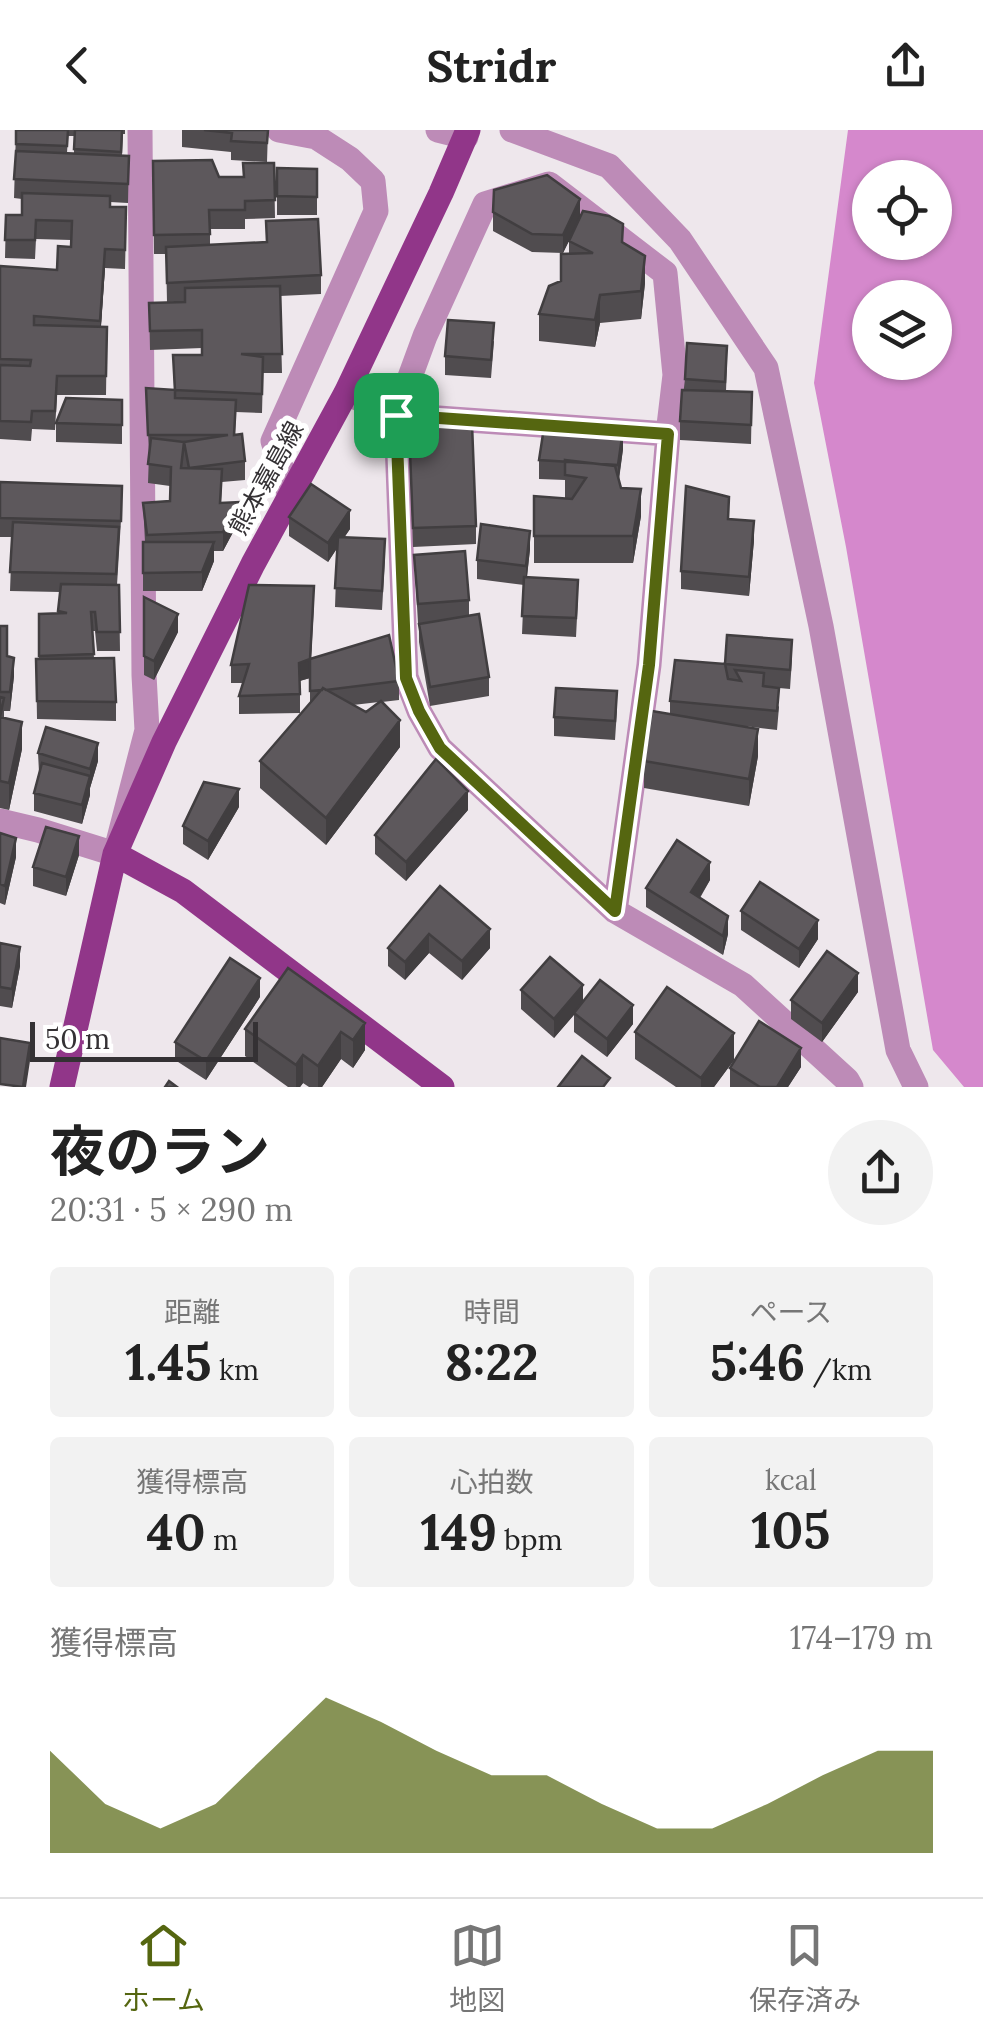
<!DOCTYPE html>
<html lang="ja">
<meta charset="utf-8">
<style>
body{margin:0;font-family:Lora,"Noto Sans JP",serif;background:#f2f2f2;color:#222;height:100vh;display:flex;flex-direction:column;font-size:38px;white-space:nowrap}
*{box-sizing:border-box;margin:0}
p{font-size:32px;color:#767676}
.icon{flex:none;width:55px;height:55px;fill:none;stroke:currentColor;stroke-width:2;stroke-linecap:round;stroke-linejoin:round}
.map{position:relative;height:957px;overflow:hidden}
.sheet{display:flex;flex-direction:column;background:#fff;flex:1}
.sheet>*{flex:none}
.tools{position:absolute;left:852px;top:30px;display:grid;gap:20px}
.tools a{display:grid;place-items:center;width:100px;height:100px;border-radius:50%;background:#fff;box-shadow:0 2px 8px #0004;font-size:50px}
.scale{position:absolute;left:30px;bottom:25px;width:228px;box-sizing:border-box;padding-left:10px;border:5px solid #343134;border-top:0;font-size:28px;line-height:35px;white-space:nowrap;color:#343134;-webkit-text-stroke:8px #fff;paint-order:stroke}
.pin{position:absolute;display:grid;place-items:center;width:85px;height:85px;color:#fff;margin:-42px;border-radius:20px;box-shadow:0 5px 15px #0006}
.round{display:grid;place-items:center;flex:none;width:105px;height:105px;border-radius:52px;background:#f2f2f2}
.overview{display:flex;align-items:center;justify-content:space-between;height:170px;padding:0 50px}
h1{font-size:55px;font-weight:700;line-height:75px}
.metrics{display:grid;grid-template-columns:repeat(3,1fr);gap:15px;height:170px;padding:10px 50px}
.metrics div{display:grid;align-content:center;border-radius:10px;background:#f2f2f2;text-align:center}
.metrics b{font-size:50px;font-weight:700}
.metrics small{font-size:28px;font-weight:400}
.metrics p{font-size:28px}
.chart{height:280px;padding:20px 50px}
.chart p{display:flex;justify-content:space-between}
.chart svg{width:100%;height:180px;margin-top:10px;fill:#556610;opacity:.7}
header{display:flex;justify-content:space-between;align-items:center;height:130px;padding:0 50px;background:#fff;font-size:45px;font-weight:700}
.tab-bar{display:flex;justify-content:space-around;align-items:center;height:140px;border-top:2px solid #e0e0e0;background:#fff;font-size:28px;color:#767676}
.tab-bar a{display:grid;justify-items:center;gap:5px}
.tab-bar .current{color:#556610}
.map>svg:first-child{display:block}
</style>
<header><svg class="icon" aria-label="back" viewBox="0 0 24 24"><path d="M15 5l-7 7 7 7"/></svg>Stridr<svg class="icon" aria-label="share" viewBox="0 0 24 24"><path d="M12 15V3M7 8l5-5 5 5M5 13v7h14v-7"/></svg></header>
<div class="map">
<svg width="983" height="957" viewBox="0 0 983 957">
<rect width="100%" height="100%" fill="#eee7ec"/>
<path fill="#d588cc" fill-rule="evenodd" d="M 848,0 L 983,0 L 983,957 L 964,957 L 933,920 L 846,417 L 814,253 ZM 870,48 L 935,48 L 935,112 L 870,112 ZM 870,168 L 935,168 L 935,232 L 870,232 Z"/>
<g fill="none" stroke-linecap="round" stroke-linejoin="round">
<path stroke="#bd8bb7" stroke-width="25" d="M 279,0 L 316,7 L 350,29 L 373,51 L 376,81 L 273,311 L 290,366
M 438,0 L 466,7
M 512,0 L 609,36 L 680,110 L 766,238 L 821,496 L 898,920 L 916,957
M 346,263 L 396,285 L 406,547 L 419,581 L 440,618 L 615,781 L 743,855 L 847,950 L 851,957
M 0,691 L 38,700 L 115,724 L 147,600 L 144,545 L 140,0
M 615,781 L 649,535 L 668,304 L 675,245 L 665,143 L 549,54 L 485,74 L 425,206 L 396,285 L 668,304"/>
<path stroke="#913689" stroke-width="25" d="M 115,724 L 183,761 L 442,957
M 62,957 L 115,724 L 164,612 L 253,434 L 346,263 L 441,63 L 468,0"/>
</g>
<path fill="#504c4f" fill-rule="evenodd" d="M 16,0 L 125,0 L 125,4 L 123,4 L 122,25 L 129,26 L 128,73 L 110,72 L 110,77 L 126,96 L 125,139 L 105,138 L 101,197 L 107,197 L 106,265 L 57,265 L 55,300 L 32,299 L 31,311 L 0,309 L 0,136 L 57,140 L 71,117 L 71,110 L 36,109 L 35,129 L 5,128 L 6,85 L 22,85 L 22,69 L 14,68 ZM 68,6 L 74,6 L 74,23 L 67,23 Z
M 182,0 L 268,0 L 267,32 L 231,30 L 231,22 L 182,17 Z
M 153,31 L 219,47 L 243,47 L 243,33 L 274,33 L 275,88 L 245,89 L 245,99 L 210,99 L 210,115 L 266,112 L 266,91 L 321,145 L 321,164 L 280,166 L 282,243 L 263,243 L 262,283 L 236,282 L 235,305 L 245,331 L 245,350 L 222,352 L 221,373 L 239,391 L 223,421 L 214,421 L 214,431 L 202,461 L 143,461 L 143,412 L 145,412 L 143,373 L 170,371 L 170,356 L 148,353 L 149,324 L 146,258 L 174,260 L 173,225 L 202,225 L 202,218 L 150,220 L 149,173 L 185,172 L 185,171 L 167,172 L 166,124 L 154,124 Z
M 277,38 L 317,39 L 317,85 L 277,85 Z
M 493,82 L 580,86 L 623,113 L 645,153 L 641,189 L 600,193 L 595,217 L 539,211 L 539,184 L 561,151 L 569,124 L 569,111 L 563,123 L 532,122 L 493,101 Z
M 494,211 L 491,248 L 445,245 L 445,226 Z
M 727,235 L 726,261 L 752,262 L 751,314 L 680,310 L 680,291 L 685,249 Z
M 122,270 L 122,314 L 56,312 L 56,293 Z
M 409,296 L 476,396 L 476,414 L 413,417 Z
M 623,319 L 619,350 L 621,358 L 641,386 L 633,433 L 534,433 L 534,366 L 565,368 L 565,350 L 539,349 L 539,330 Z
M 0,352 L 122,374 L 117,455 L 119,455 L 120,521 L 97,521 L 95,501 L 92,501 L 94,528 L 116,572 L 116,591 L 37,589 L 36,529 L 39,529 L 39,484 L 58,483 L 60,462 L 10,461 L 12,407 L 0,407 Z
M 289,387 L 350,399 L 344,407 L 385,428 L 382,480 L 335,477 L 337,418 L 328,432 L 289,406 Z
M 729,389 L 754,410 L 749,466 L 681,459 L 681,441 Z
M 530,419 L 527,447 L 578,468 L 576,507 L 522,504 L 524,455 L 477,449 L 477,430 Z
M 414,425 L 469,470 L 469,486 L 489,547 L 489,566 L 430,576 L 419,512 L 419,494 L 425,493 L 418,493 Z
M 144,467 L 178,502 L 154,550 L 144,545 Z
M 314,475 L 311,529 L 399,551 L 399,570 L 382,572 L 400,617 L 326,715 L 260,658 L 260,631 L 310,573 L 310,548 L 300,551 L 300,583 L 239,584 L 239,566 L 243,553 L 231,553 L 231,535 ZM 379,572 L 366,582 L 353,575 Z
M 0,496 L 7,526 L 14,546 L 10,581 L 4,581 L 4,588 L 22,619 L 9,680 L 0,678 Z
M 792,529 L 790,559 L 768,557 L 779,577 L 777,600 L 745,596 L 758,626 L 749,676 L 644,658 L 644,631 L 670,584 L 670,571 L 725,534 Z
M 617,580 L 615,610 L 554,606 L 554,587 Z
M 38,623 L 98,631 L 90,658 L 90,665 L 82,694 L 34,681 L 34,663 L 39,642 Z
M 239,677 L 208,730 L 183,714 L 183,696 Z
M 468,680 L 406,751 L 375,724 L 375,705 Z
M 0,703 L 16,727 L 5,775 L 0,773 Z
M 79,725 L 66,766 L 33,756 L 33,737 Z
M 710,750 L 700,768 L 728,804 L 723,825 L 646,777 L 646,758 Z
M 440,756 L 490,818 L 462,850 L 429,823 L 405,850 L 388,836 L 388,818 Z
M 741,781 L 818,809 L 799,838 L 741,800 Z
M 0,813 L 20,836 L 12,878 L 0,876 Z
M 288,838 L 365,920 L 353,938 L 341,929 L 322,957 L 309,957 L 303,953 L 300,957 L 288,957 L 245,926 L 245,899 Z
M 521,860 L 583,871 L 633,894 L 607,927 L 574,902 L 574,885 L 554,908 L 521,879 Z
M 858,862 L 822,912 L 791,889 L 791,870 Z
M 260,867 L 206,950 L 175,930 L 175,912 Z
M 635,902 L 734,930 L 714,957 L 676,957 L 635,929 Z
M 801,937 L 788,957 L 730,957 L 730,938 Z"/>
<path fill="#413e40" d="M 580,69 L 580,88 L 563,123 L 563,105 Z
M 105,119 L 105,138 L 100,209 L 100,191 Z
M 645,126 L 645,153 L 641,189 L 641,161 Z
M 600,165 L 600,193 L 595,217 L 595,190 Z
M 623,300 L 623,319 L 618,354 L 618,335 Z
M 641,359 L 641,386 L 633,433 L 633,406 Z
M 239,372 L 239,391 L 223,421 L 223,402 Z
M 350,380 L 350,399 L 328,432 L 328,413 Z
M 754,391 L 754,410 L 749,466 L 749,447 Z
M 530,401 L 530,419 L 526,455 L 526,436 Z
M 214,412 L 214,431 L 202,461 L 202,442 Z
M 314,456 L 310,548 L 299,551 L 299,533 Z
M 178,484 L 178,502 L 154,550 L 154,531 Z
M 14,528 L 14,546 L 10,581 L 10,562 Z
M 400,590 L 400,617 L 326,715 L 326,688 Z
M 22,592 L 22,619 L 9,680 L 9,653 Z
M 758,599 L 758,626 L 749,676 L 749,649 Z
M 98,613 L 98,631 L 90,658 L 90,639 Z
M 90,646 L 90,665 L 82,694 L 82,675 Z
M 239,659 L 239,677 L 208,730 L 208,711 Z
M 468,661 L 468,680 L 406,751 L 406,732 Z
M 79,706 L 79,725 L 66,766 L 66,747 Z
M 16,708 L 16,727 L 5,775 L 5,756 Z
M 710,732 L 710,750 L 691,781 L 691,762 Z
M 728,786 L 728,804 L 723,825 L 723,806 Z
M 818,790 L 818,809 L 799,838 L 799,819 Z
M 490,799 L 490,818 L 462,850 L 462,831 Z
M 429,804 L 429,823 L 405,850 L 405,832 Z
M 20,817 L 20,836 L 12,878 L 12,859 Z
M 858,843 L 858,862 L 822,912 L 822,893 Z
M 260,848 L 260,867 L 206,950 L 206,931 Z
M 583,855 L 583,874 L 554,908 L 554,889 Z
M 633,875 L 633,894 L 607,927 L 607,909 Z
M 365,893 L 365,920 L 353,938 L 353,910 Z
M 341,902 L 341,929 L 322,957 L 318,957 L 318,936 Z
M 734,903 L 734,930 L 714,957 L 701,957 L 701,948 Z
M 30,913 L 30,931 L 26,957 L 23,957 Z
M 801,918 L 801,937 L 788,957 L 777,957 Z
M 303,925 L 303,953 L 300,957 L 296,957 L 296,935 Z"/>
<path fill="#5d585c" stroke="#413e40" stroke-width="2.5" d="M 16,0 L 68,0 L 67,16 L 16,14 Z
M 75,0 L 122,0 L 121,22 L 74,19 Z
M 204,0 L 268,0 L 267,13 L 231,11 L 232,3 Z
M 16,21 L 129,26 L 128,54 L 14,49 Z
M 212,30 L 219,47 L 244,47 L 243,33 L 274,33 L 275,70 L 245,71 L 245,80 L 209,80 L 210,104 L 154,105 L 153,31 Z
M 277,38 L 317,39 L 317,67 L 277,66 Z
M 547,45 L 580,69 L 563,105 L 532,104 L 493,82 L 494,60 Z
M 22,63 L 110,66 L 110,77 L 126,77 L 125,120 L 105,119 L 100,191 L 34,186 L 34,195 L 107,197 L 106,246 L 57,246 L 55,281 L 32,281 L 31,292 L 0,291 L 0,235 L 30,236 L 31,230 L 0,229 L 0,136 L 57,140 L 58,116 L 71,117 L 72,91 L 36,90 L 35,110 L 5,110 L 6,85 L 22,85 Z
M 583,81 L 609,86 L 623,94 L 622,112 L 645,126 L 641,161 L 600,165 L 595,190 L 539,184 L 549,156 L 561,151 L 561,124 L 593,123 L 569,111 Z
M 318,89 L 321,145 L 167,153 L 166,117 L 267,112 L 266,91 Z
M 280,156 L 282,224 L 241,224 L 263,227 L 262,264 L 175,260 L 175,268 L 236,270 L 234,305 L 242,304 L 245,331 L 189,338 L 184,312 L 228,305 L 148,305 L 146,258 L 175,260 L 173,225 L 202,225 L 202,200 L 150,201 L 149,173 L 185,172 L 185,158 Z
M 448,190 L 494,193 L 491,230 L 445,226 Z
M 687,213 L 727,216 L 725,252 L 685,249 Z
M 682,260 L 752,262 L 751,295 L 680,291 Z
M 66,268 L 122,270 L 122,295 L 56,293 Z
M 545,291 L 623,300 L 618,335 L 539,330 Z
M 472,294 L 476,396 L 413,398 L 409,296 Z
M 151,308 L 184,312 L 181,338 L 222,339 L 220,373 L 239,372 L 223,402 L 147,405 L 143,373 L 170,371 L 171,337 L 148,334 Z
M 565,330 L 615,336 L 621,358 L 641,359 L 633,406 L 534,406 L 534,366 L 572,369 L 586,348 L 565,345 Z
M 0,352 L 122,356 L 121,391 L 0,388 Z
M 311,354 L 350,380 L 328,413 L 289,387 Z
M 686,356 L 729,367 L 728,389 L 754,391 L 749,447 L 681,441 Z
M 13,392 L 119,397 L 116,444 L 10,442 Z
M 481,394 L 530,401 L 526,436 L 477,430 Z
M 338,407 L 385,409 L 382,461 L 335,458 Z
M 143,412 L 214,412 L 202,442 L 143,443 Z
M 465,421 L 469,470 L 418,474 L 414,425 Z
M 524,447 L 578,450 L 576,488 L 522,486 Z
M 61,454 L 119,455 L 120,502 L 97,502 L 95,482 L 91,482 L 94,524 L 39,526 L 39,484 L 67,483 L 58,481 Z
M 249,455 L 314,456 L 310,529 L 299,533 L 300,564 L 239,566 L 249,534 L 231,535 Z
M 144,467 L 178,484 L 154,531 L 144,526 Z
M 479,484 L 489,547 L 430,557 L 419,494 Z
M 0,496 L 7,496 L 7,526 L 14,528 L 10,562 L 0,562 Z
M 389,505 L 399,551 L 326,560 L 323,558 L 322,560 L 310,561 L 310,529 Z
M 727,505 L 792,510 L 790,540 L 725,534 L 728,549 L 741,551 L 735,540 L 764,543 L 763,556 L 779,558 L 777,581 L 670,571 L 675,530 L 725,534 Z
M 114,528 L 116,572 L 37,571 L 36,529 Z
M 323,558 L 366,582 L 381,571 L 400,590 L 326,688 L 260,631 Z
M 556,558 L 617,561 L 615,591 L 554,587 Z
M 0,567 L 4,568 L 0,587 L 22,592 L 9,653 L 0,651 Z
M 652,581 L 758,599 L 749,649 L 644,631 Z
M 46,597 L 98,613 L 90,639 L 38,623 Z
M 436,629 L 468,661 L 406,732 L 375,705 Z
M 42,633 L 90,646 L 82,675 L 34,663 Z
M 204,652 L 239,659 L 208,711 L 183,696 Z
M 46,697 L 79,706 L 66,747 L 33,737 Z
M 0,703 L 16,708 L 5,756 L 0,754 Z
M 677,710 L 710,732 L 691,762 L 728,786 L 723,806 L 646,758 Z
M 760,752 L 818,790 L 799,819 L 741,781 Z
M 440,756 L 490,799 L 462,831 L 429,804 L 405,832 L 388,818 Z
M 0,813 L 20,817 L 12,859 L 0,857 Z
M 827,821 L 858,843 L 822,893 L 791,870 Z
M 550,827 L 583,855 L 554,889 L 521,860 Z
M 230,828 L 260,848 L 206,931 L 175,912 Z
M 288,838 L 365,893 L 353,910 L 341,902 L 318,936 L 303,925 L 296,935 L 245,899 Z
M 600,850 L 633,875 L 607,909 L 574,883 Z
M 667,857 L 734,903 L 701,948 L 635,902 Z
M 759,891 L 801,918 L 777,957 L 760,957 L 730,938 Z
M 0,908 L 30,913 L 23,957 L 0,954 Z
M 582,926 L 610,948 L 603,957 L 558,957 Z
M 169,951 L 177,957 L 165,957 Z"/>
<g fill="none" stroke-linecap="round" stroke-linejoin="round">
<defs>
<path id="route" d="M 396,285 L 668,304 L 649,535 L 615,781 L 440,618 L 419,581 L 406,548 Z"/>
</defs>
<use href="#route" stroke="#fff" stroke-width="20"/>
<use href="#route" stroke="#556610" stroke-width="12"/>
</g>
<g text-anchor="middle" dominant-baseline="central" stroke-width="10" stroke-linejoin="round" paint-order="stroke">
<g font-size="25" fill="#343134" stroke="#fff">
<text transform="translate(266 348) rotate(-61)">熊本嘉島線</text>
</g>
</g>
</svg>
<div class="tools">
<a><svg class="icon" aria-label="locate" viewBox="0 0 24 24"><circle cx="12" cy="12" r="6"/><path d="M12 2v4M12 18v4M2 12h4M18 12h4"/></svg></a>
<a><svg class="icon" aria-label="layers" viewBox="0 0 24 24"><path d="M12 4l9 5-9 5-9-5zM3 14l9 5 9-5"/></svg></a>
</div>
<div class="scale">50 m</div>
<div class="pin" style="left:396px;top:285px;background:#1e9e55"><svg class="icon" aria-label="arrive" viewBox="0 0 24 24"><path d="M6 21V4h12l-3 4 3 4H6"/></svg></div>
</div>
<section class="sheet">
<div class="overview"><div><h1>夜のラン</h1><p>20:31 · 5 × 290 m</p></div><a class="round"><svg class="icon" aria-label="share" viewBox="0 0 24 24"><path d="M12 15V3M7 8l5-5 5 5M5 13v7h14v-7"/></svg></a></div>
<div class="metrics">
<div><p>距離</p><b>1.45<small> km</small></b></div>
<div><p>時間</p><b>8:22</b></div>
<div><p>ペース</p><b>5:46<small> /km</small></b></div>
</div>
<div class="metrics">
<div><p>獲得標高</p><b>40<small> m</small></b></div>
<div><p>心拍数</p><b>149<small> bpm</small></b></div>
<div><p>kcal</p><b>105</b></div>
</div>
<div class="chart"><p><span>獲得標高</span>174–179 m</p>
<svg viewBox="0 0 160 44" preserveAspectRatio="none"><path d="M0 44V19L10 32L20 38L30 32L40 19L50 6L60 12L70 19L80 25L90 25L100 32L110 38L120 38L130 32L140 25L150 19L160 19V44z"/></svg>
</div>
</section>
<nav class="tab-bar">
<a class="current"><svg class="icon" aria-label="home" viewBox="0 0 24 24"><path d="M3 11l9-7 9 7M6 9v11h12V9"/></svg>ホーム</a>
<a><svg class="icon" aria-label="map" viewBox="0 0 24 24"><path d="M3 6l6-2 6 2 6-2v14l-6 2-6-2-6 2zM9 4v14M15 6v14"/></svg>地図</a>
<a><svg class="icon" aria-label="saved" viewBox="0 0 24 24"><path d="M7 4h10v16l-5-4-5 4z"/></svg>保存済み</a>
</nav>
